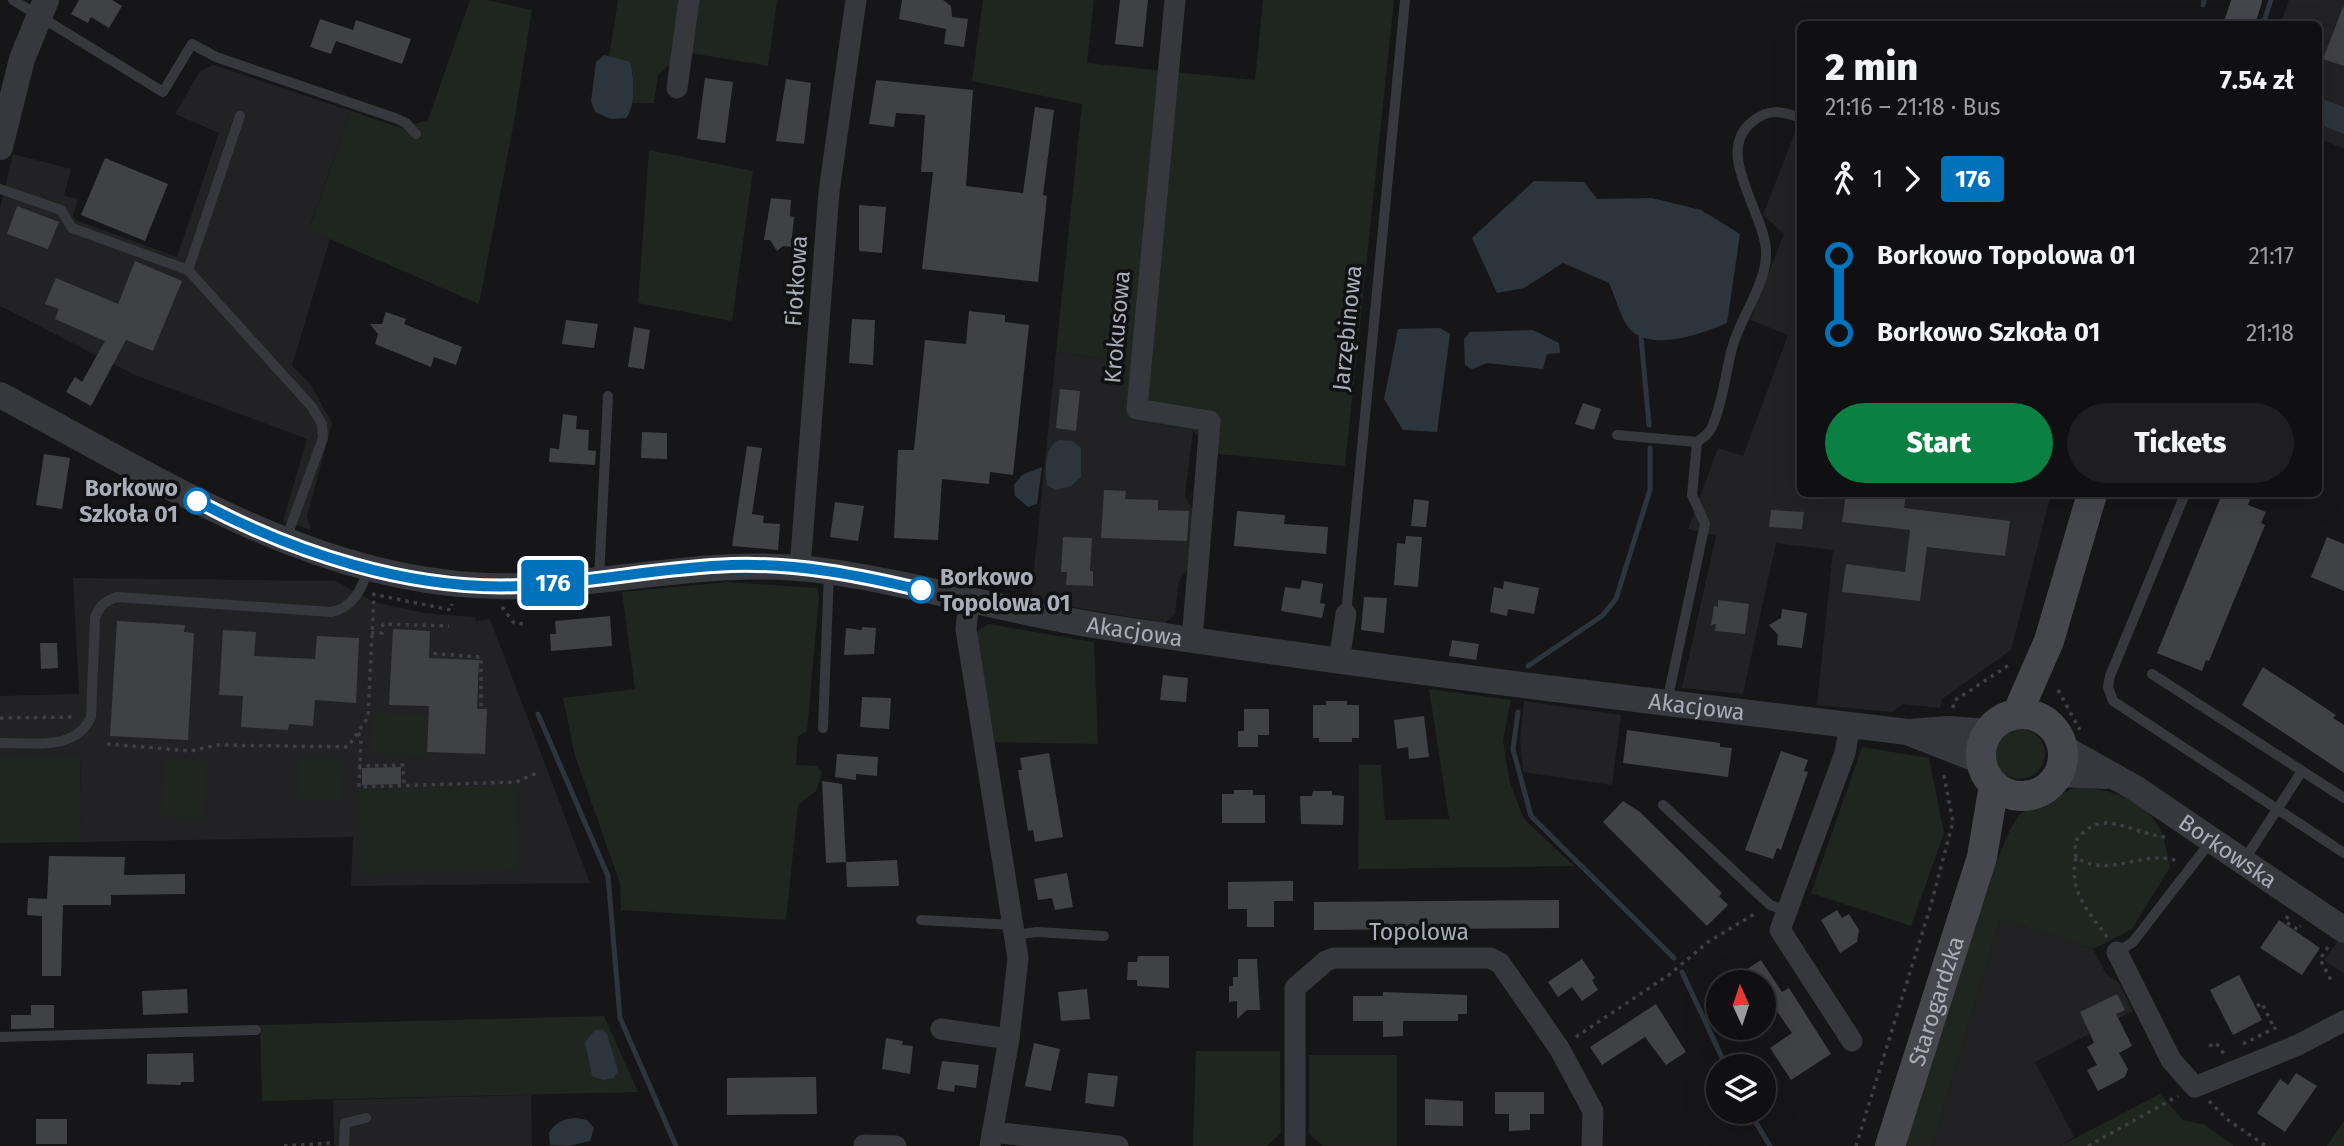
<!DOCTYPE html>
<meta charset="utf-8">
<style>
body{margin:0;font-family:"Fira Sans",sans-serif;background:#1e1e20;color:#f1f3f6;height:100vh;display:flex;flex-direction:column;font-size:26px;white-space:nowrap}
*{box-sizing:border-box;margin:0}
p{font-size:23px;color:#9c9d9f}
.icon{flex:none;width:38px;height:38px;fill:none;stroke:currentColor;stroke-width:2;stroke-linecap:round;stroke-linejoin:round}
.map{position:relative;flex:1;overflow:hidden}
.side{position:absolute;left:1797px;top:21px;width:525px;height:476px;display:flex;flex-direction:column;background:#101012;border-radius:10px;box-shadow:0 7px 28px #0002,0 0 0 2px #303032}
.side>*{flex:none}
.badge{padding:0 14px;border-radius:5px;font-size:24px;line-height:46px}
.needle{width:46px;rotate:357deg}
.buttons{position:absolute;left:1706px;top:970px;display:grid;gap:14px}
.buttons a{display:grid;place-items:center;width:70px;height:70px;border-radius:50%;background:#101012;box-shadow:0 7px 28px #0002,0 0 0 2px #303032;font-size:35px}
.map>.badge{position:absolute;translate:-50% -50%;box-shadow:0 0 0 4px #fff}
.legs{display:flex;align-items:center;gap:10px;height:77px;padding:0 28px;font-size:23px}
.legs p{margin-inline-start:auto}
.overview{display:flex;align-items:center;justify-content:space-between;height:119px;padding:0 28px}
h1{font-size:38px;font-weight:800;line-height:52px}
.cta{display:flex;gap:14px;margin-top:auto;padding:14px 28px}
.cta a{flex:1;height:80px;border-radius:42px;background:#0b8043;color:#fff;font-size:28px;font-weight:800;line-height:80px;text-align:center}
.cta a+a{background:#1e1e20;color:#f1f3f6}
ul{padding:0 28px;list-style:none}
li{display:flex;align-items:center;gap:24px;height:77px;font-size:26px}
li i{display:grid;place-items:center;width:10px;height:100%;margin:0 9px;background:currentColor}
li i::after{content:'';width:18px;height:18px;margin:-9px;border:5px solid;border-radius:50%;background:#101012}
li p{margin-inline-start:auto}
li:first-child i{background:linear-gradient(#0000 50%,currentColor 0)}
li:last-child i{background:linear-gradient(currentColor 50%,#0000 0)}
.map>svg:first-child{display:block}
</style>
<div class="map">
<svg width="2344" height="1146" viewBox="0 0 2344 1146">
<rect width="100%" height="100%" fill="#161618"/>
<!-- built -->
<g fill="#222225">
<polygon points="2289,0 2344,0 2344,149 2319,138 2319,24 2280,24"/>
<polygon points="213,65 351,111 309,229 330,239 292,366 311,385 332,423 307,517 311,530 283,521 307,439 135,375 0,306 0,208 13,154 71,169 64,196 78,199 73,215 75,220 177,257 219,133 175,114 200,71"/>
<polygon points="1798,124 1801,127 1801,494 2051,494 2011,650 1942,699 1940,708 1903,704 1892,712 1817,705 1833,550 1776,543 1743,694 1682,688 1716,536 1688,529 1718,448 1743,456 1788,335 1750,320 1784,234 1763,215"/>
<polygon points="1056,352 1128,362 1122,418 1193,430 1185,495 1194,513 1188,568 1179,581 1175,613 1165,623 1031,600"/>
<polygon points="73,578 336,581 373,602 424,613 475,617 476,621 490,619 590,883 351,886 353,837 82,842 80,756 0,756 0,696 79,694"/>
<polygon points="1524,701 1621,715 1612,785 1523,772 1520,740"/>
<polygon points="2000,919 2093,949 2106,974 2119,983 2133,1011 2035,1062 2074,1137 2060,1146 1932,1146"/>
<polygon points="2339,939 2344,943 2344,974 2324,960"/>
<polygon points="531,1095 532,1146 334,1146 333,1100"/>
</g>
<!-- green -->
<g fill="#1e261f">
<polygon points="470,0 486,0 532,10 514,122 479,304 309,230 351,111 401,128 428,120"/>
<polygon points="618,0 683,0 674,61 658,75 654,103 631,103 633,72 609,56"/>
<polygon points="697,0 777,0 768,66 690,53"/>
<polygon points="983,0 1094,0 1087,63 1255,80 1263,0 1394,0 1345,466 1219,454 1192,430 1122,418 1127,362 1056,352 1082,104 972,81"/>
<polygon points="649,150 753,171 732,321 638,303"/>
<polygon points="728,582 817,588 819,598 807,731 798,736 796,765 817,766 822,773 816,791 798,805 786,920 621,910 620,883 575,756 563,698 635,689 622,592"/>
<polygon points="989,624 1094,642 1098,744 994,742 976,632"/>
<polygon points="1429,689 1511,700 1503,741 1510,783 1524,819 1574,866 1358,869 1359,765 1381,765 1385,820 1449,819"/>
<polygon points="372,713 426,715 425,756 370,753"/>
<circle cx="2020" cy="754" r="25"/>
<polygon points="1862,747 1929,758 1944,833 1911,926 1811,893"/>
<polygon points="0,756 80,756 82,842 0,843"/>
<polygon points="299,757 343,759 341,801 298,799"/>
<polygon points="165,758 207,760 204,819 161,817"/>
<polygon points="516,785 518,870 360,874 358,789"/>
<path d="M2074,788c32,-1 70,10 86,41 5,11 7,26 10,38l-38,62 -39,20 -93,-30 -68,227h-30l76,-241 32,-75 9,-15 9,-6z"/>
<polygon points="604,1016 638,1092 262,1101 260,1025"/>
<polygon points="1196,1051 1280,1051 1281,1133 1267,1146 1193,1146"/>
<polygon points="1309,1055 1397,1055 1397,1146 1323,1146 1309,1134"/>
<polygon points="2160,1094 2183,1120 2205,1125 2234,1146 2060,1146"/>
<polygon points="2344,1121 2344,1146 2327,1146"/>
</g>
<!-- water -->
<g fill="#2c353c">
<path d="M604,55l26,7c4,14 6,44 -4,56l-15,1 -16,-7 -4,-11 5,-39z"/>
<polygon points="2319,98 2344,107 2344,134 2319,124"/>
<path d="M1534,181l50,1 13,17 55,-1 49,12 39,24 -13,89c-26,11 -82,32 -101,1 -7,-12 -11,-28 -17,-41l-46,-20 -39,25 -27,5 -25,-55z"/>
<polygon points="1440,328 1450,334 1437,432 1403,430 1384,399 1398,329"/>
<polygon points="1533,330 1559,343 1560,353 1547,354 1543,369 1487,363 1472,369 1465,365 1464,339 1470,332"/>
<path d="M1059,440l14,1 8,7v29l-10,9 -16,4 -8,-5c-2,-15 -3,-38 12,-45z"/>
<polygon points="1042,467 1037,504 1028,507 1015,496 1014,485 1022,475"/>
<polygon points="602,1029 607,1034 618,1071 614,1078 603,1080 592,1076 585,1042 595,1030"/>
<path d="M576,1118l11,2 7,8 -4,13 -21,5 -19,-1 -1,-12c7,-11 14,-14 27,-15z"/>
</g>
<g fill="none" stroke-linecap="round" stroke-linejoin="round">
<!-- stream -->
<g stroke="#2c353c" stroke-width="5">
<polyline points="2203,5 2204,0"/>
<polyline points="2263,24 2271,0"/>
<polyline points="1641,337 1649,425"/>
<polyline points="1528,666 1602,616 1616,599 1650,490 1650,448"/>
<polyline points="1518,712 1513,749 1531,816 1674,958"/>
<polyline points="538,714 608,876 620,1018 676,1146"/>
<polyline points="1682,972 1726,1066"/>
<polyline points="1749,1111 1770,1146"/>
</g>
</g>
<!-- building -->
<g fill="#404145">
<polygon points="79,0 112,0 122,6 109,28 91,17 88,23 71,14"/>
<polygon points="902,0 943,0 951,6 952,17 968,19 964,47 944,44 946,29 899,19"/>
<polygon points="1120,0 1148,0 1143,47 1115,44"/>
<polygon points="2343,7 2344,8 2344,66 2323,59"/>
<polygon points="320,19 353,30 356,20 411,39 402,64 336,41 331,54 310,47"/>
<polygon points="705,78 733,82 725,143 697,139"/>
<polygon points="786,79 811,83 804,144 776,141"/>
<polygon points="876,80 973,90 966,186 1023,193 1035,107 1054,110 1043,195 1047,196 1038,282 922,269 933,172 921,172 925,115 896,113 894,127 869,124"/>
<polygon points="105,158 168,184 145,241 81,215"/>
<polygon points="771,198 791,200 790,216 794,217 791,247 783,246 777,251 770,240 764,240"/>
<polygon points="859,205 886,207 882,253 859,251"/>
<polygon points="17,206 59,222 48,249 7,234"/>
<polygon points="135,261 182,281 153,351 126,340 91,406 66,392 75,377 82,382 105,341 55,319 59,309 45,304 56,278 118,304"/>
<polygon points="969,311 1005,315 1005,322 1029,325 1013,475 990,472 989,484 942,479 938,540 894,538 898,450 914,450 925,340 966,344"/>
<polygon points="386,312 406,319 404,324 462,347 456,365 434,357 431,367 375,344 378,334 370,324 382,324"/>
<polygon points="852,319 875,320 873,365 849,363"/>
<polygon points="566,320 598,324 594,348 562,344"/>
<polygon points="634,327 650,330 644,369 628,367"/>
<polygon points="1060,389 1080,391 1076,431 1056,428"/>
<polygon points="1583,403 1601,409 1594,430 1575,424"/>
<polygon points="563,414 577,416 576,429 589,430 588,450 596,451 595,465 549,462 550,448 559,449"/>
<polygon points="642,432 667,433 667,459 641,458"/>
<polygon points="747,446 762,448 752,514 764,516 763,523 780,524 778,550 732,546"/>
<polygon points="44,454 70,458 62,509 36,505"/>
<polygon points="1104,490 1126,491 1125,499 1158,500 1158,510 1189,511 1187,541 1101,538"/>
<polygon points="1846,494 1906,494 1904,508 2010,521 2005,556 1927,547 1920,601 1842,592 1846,564 1905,572 1910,530 1842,522"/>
<polygon points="2222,494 2251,497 2248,505 2266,512 2261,523 2265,525 2209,661 2206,660 2202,671 2157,653"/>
<polygon points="1414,499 1429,501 1426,527 1411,526"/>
<polygon points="835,502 864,506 858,541 830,537"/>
<polygon points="1771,510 1804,512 1802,529 1769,527"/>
<polygon points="1237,511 1285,515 1284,524 1328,527 1326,554 1234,546"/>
<polygon points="1406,536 1422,537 1418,587 1394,585 1397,543 1405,544"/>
<polygon points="1063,537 1092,538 1090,571 1093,571 1093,586 1066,585 1067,572 1061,572"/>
<polygon points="2327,537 2344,544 2344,591 2311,577"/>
<polygon points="1302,580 1323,584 1320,603 1325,604 1322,618 1281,611 1285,587 1300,589"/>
<polygon points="1504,581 1539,588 1534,614 1508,609 1507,616 1490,612 1494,587 1503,589"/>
<polygon points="1364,597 1387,598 1384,633 1361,630"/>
<polygon points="1718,600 1749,604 1745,634 1715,631 1716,624 1711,625 1714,606 1718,607"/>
<polygon points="1782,609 1807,613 1802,648 1777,645 1778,635 1769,625 1781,618"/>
<polygon points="610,616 612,646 551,651 550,634 556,634 555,621"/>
<polygon points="117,621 185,625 184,632 194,633 188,740 110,736"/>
<polygon points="862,627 876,628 874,654 844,655 846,628 862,630"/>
<polygon points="393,629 430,631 429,658 479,660 477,709 487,709 485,754 427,752 429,706 389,705"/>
<polygon points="223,630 256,632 254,656 315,659 317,636 359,638 356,703 315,700 313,726 289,724 288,730 241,727 243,696 219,695"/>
<polygon points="1452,640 1479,644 1476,660 1449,656"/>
<polygon points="40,643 57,643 58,668 41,669"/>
<polygon points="2263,667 2336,715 2333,718 2344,725 2344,773 2242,705"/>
<polygon points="1163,675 1188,678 1186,702 1160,700"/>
<polygon points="862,697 891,698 889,729 860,727"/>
<polygon points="1326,701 1347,701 1347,705 1359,705 1359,738 1352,738 1352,742 1319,742 1319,738 1313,738 1313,705 1326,705"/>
<polygon points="1244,709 1269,709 1269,735 1258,735 1258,747 1238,747 1238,731 1244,731"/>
<polygon points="1424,716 1429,757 1409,759 1408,747 1397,749 1394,720"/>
<polygon points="1627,730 1720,743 1720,747 1732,748 1728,777 1623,763"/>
<polygon points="1781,751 1808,760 1804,771 1808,772 1781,850 1777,848 1773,859 1745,850"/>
<polygon points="1049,753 1063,837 1035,842 1033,830 1028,831 1018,770 1022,770 1020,758"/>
<polygon points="837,754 878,757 877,776 856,774 856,780 835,777"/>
<polygon points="401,767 401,784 362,785 362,768"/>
<polygon points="822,781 842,784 846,862 826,863"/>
<polygon points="1234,790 1253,790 1253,795 1265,795 1265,823 1222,823 1222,794 1234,794"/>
<polygon points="1313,791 1332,791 1332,795 1344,796 1343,825 1301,824 1300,796 1312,796"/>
<polygon points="1623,801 1640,812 1722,893 1719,896 1728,905 1707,926 1603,822"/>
<polygon points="49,856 125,857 124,875 185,874 185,894 111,895 111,905 63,905 61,976 42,976 42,916 27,915 28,898 47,899"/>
<polygon points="897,860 899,886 847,887 846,862"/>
<polygon points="1067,873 1073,907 1055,910 1052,898 1038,900 1034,879"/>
<polygon points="1293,881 1293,901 1274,901 1274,927 1247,927 1247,909 1228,909 1228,882"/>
<polygon points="1559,900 1559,928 1314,930 1314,902"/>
<polygon points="1837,910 1842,918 1849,914 1859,930 1857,942 1840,953 1821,920"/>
<polygon points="2279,920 2320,948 2302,975 2260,948"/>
<polygon points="1138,956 1169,956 1169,988 1137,986 1137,980 1127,980 1128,962 1137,962"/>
<polygon points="1238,959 1257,959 1260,1010 1247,1010 1237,1019 1237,1001 1229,1002 1229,986 1233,986 1233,977 1238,977"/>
<polygon points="1582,959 1595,978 1592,980 1598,990 1582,1001 1572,987 1558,997 1548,982"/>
<polygon points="1761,960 1782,992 1789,988 1831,1054 1791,1080 1770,1048 1792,1033 1771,1003 1764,1007 1764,982 1727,982"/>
<polygon points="2239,975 2262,1020 2233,1035 2210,990"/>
<polygon points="187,989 188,1013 143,1015 142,991"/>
<polygon points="1087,989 1090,1019 1061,1021 1058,992"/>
<polygon points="1383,992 1467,995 1467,1014 1458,1014 1458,1021 1403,1021 1403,1036 1383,1037 1383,1021 1353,1021 1353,996 1383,996"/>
<polygon points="2117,994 2125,1010 2116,1014 2132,1046 2119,1053 2128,1069 2125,1077 2098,1091 2087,1070 2097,1065 2087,1047 2094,1043 2080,1012"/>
<polygon points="1656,1004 1686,1052 1666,1065 1645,1037 1602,1065 1590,1047"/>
<polygon points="31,1005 54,1005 54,1028 11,1029 11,1015 31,1015"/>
<polygon points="886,1038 903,1041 902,1045 913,1046 910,1074 882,1069"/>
<polygon points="1034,1043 1060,1049 1051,1091 1025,1086"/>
<polygon points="193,1053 194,1082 181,1082 181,1085 147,1084 147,1054"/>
<polygon points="942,1061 979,1065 976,1088 955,1085 954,1092 937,1089"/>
<polygon points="1088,1073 1118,1076 1114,1107 1085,1103"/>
<polygon points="2296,1073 2317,1086 2285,1132 2257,1113 2280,1079 2288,1085"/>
<polygon points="816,1077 817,1114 727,1115 727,1078"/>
<polygon points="1495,1092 1544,1092 1544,1114 1530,1114 1530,1130 1509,1131 1509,1114 1495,1114"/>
<polygon points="1425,1099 1463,1101 1463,1126 1425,1125"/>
<rect x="36" y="1119" width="31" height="25"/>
</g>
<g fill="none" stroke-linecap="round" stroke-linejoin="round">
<!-- path -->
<g stroke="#3d3f44" stroke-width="3.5" stroke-dasharray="3.5 5" stroke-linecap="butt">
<polyline points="372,594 451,610 452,604"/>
<polyline points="502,607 514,623 524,624"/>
<polyline points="371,633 382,633 383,624 449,626"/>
<polyline points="425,653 481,657 481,709"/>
<polyline points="2058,690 2080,730"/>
<polyline points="1953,708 1954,701 2012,663"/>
<polyline points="0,718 73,717"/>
<polyline points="358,733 361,738 359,787 516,782 539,772"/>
<polyline points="107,744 191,751 217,745 348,747 368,717 374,595"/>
<polyline points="358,766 403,765 404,784"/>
<path d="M2165,837c-37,-4 -63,-32 -90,5l1,16c7,3 14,7 21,7 27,4 55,-15 83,-3"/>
<path d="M2076,858c-8,33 13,54 31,79"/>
<polyline points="2288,916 2285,921 2298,930 2301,926"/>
<polyline points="2328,947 2320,959 2331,980"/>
<polyline points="2257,1006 2262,1003 2274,1028"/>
<polyline points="1576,1037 1670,974 1708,942 1756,913"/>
<polyline points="2243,1044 2275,1028 2277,1034"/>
<polyline points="2209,1046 2216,1043 2224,1054"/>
<polyline points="2209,1101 2228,1120 2266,1146"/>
<polyline points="284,1146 331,1143"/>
<polyline points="1856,1146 1930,908 1953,822 1943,771"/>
<polyline points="2088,1146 2178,1096"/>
</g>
<!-- service -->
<g stroke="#37383d" stroke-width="10">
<polyline points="13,0 163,92 192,44 216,57 395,118 406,123 416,134"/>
<polyline points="0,189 61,210 72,228 188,270 312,407 322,424 323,438 286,539"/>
<polyline points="188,270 240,116"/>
<polyline points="1617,435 1697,442"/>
<polyline points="2185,494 2110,676 2108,687 2113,701 2344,853"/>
<polyline points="599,579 608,396"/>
<polyline points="1346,614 1405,0"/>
<polyline points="2152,674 2344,798"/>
<path d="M1667,702l38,-178 -13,-29 5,-53c6,-4 12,-8 15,-15 12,-27 13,-55 21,-82 9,-31 35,-63 33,-95 -3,-40 -52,-98 -14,-128 16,-14 30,-11 49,-4"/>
<polyline points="823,728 829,571"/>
<path d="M0,743c32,-1 75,9 91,-26l4,-99c4,-12 10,-17 22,-21l214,15c21,-3 32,-24 37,-44"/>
<polyline points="1663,805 1770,905 1787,911"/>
<polyline points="2243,862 2302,771"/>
<polyline points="921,920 1013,925"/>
<polyline points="1014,935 1037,932 1104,936"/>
<polyline points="2117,952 2133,942 2211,841"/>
<polyline points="0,1037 256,1030"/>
<polyline points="344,1146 345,1123 366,1118"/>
</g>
<!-- minor -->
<g stroke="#37383d" stroke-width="21">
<polyline points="1175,0 1137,409 1210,421 1192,640"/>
<polyline points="677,88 689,0"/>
<polyline points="800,568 829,192 856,0"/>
<polyline points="969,601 966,629 1018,958 1009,1039 990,1146"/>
<polyline points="1339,661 1346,614"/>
<polyline points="1850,725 1845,753 1780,930 1852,1041"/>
<polyline points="2117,952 2171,1060 2195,1087 2298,1045 2344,1021"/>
<polyline points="941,1029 1009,1039"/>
<polyline points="992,1132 1118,1146"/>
<polyline points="864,1145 896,1146"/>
<polyline points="1295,1146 1295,988 1326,961 1334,958 1490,958 1500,963 1559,1048 1593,1111 1592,1146"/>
</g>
<!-- tertiary -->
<g stroke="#37383d" stroke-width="26">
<polyline points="0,147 22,59 46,0"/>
<path id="s1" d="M0,395c164,86 328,198 521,191 105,-3 197,-30 304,-15 95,13 186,42 281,56 266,41 534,73 802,105l41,-3 39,3"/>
<polyline points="1912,734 1981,761"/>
<path id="s2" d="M2062,747l73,41 209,142"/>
<polyline points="2058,774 2106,776"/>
</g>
<!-- secondary -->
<g stroke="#45474d" stroke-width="30">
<polyline points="2239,24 2247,0"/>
<polyline points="2017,714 2049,641 2092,494"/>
<circle cx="2022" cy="755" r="41"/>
<path id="s3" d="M1890,1146l92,-289 12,-72"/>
</g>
</g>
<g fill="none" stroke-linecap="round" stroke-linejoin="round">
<!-- line-1 casing -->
<g stroke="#fff" stroke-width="16">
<path id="line-1" d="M197,501c97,52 213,90 324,85 71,-3 141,-19 211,-21 64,-2 127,10 189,25"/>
</g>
<!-- line-1 -->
<use href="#line-1" stroke="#0072bc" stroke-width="10"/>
</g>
<!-- markers -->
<g fill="#fff" stroke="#0072bc" stroke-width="3.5">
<circle cx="197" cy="501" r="12"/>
<circle cx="921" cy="590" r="12"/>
</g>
<g text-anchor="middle" stroke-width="7" stroke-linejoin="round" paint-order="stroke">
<!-- street labels -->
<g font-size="23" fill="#a8adb8" stroke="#111113">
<text transform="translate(796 281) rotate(-86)" y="8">Fiołkowa</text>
<text transform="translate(1117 327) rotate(-85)" y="8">Krokusowa</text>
<text transform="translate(1347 328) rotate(-84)" y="8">Jarzębinowa</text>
<text dy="8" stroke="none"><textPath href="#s1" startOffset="1183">Akacjowa</textPath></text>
<text dy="8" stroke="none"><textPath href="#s1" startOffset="1750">Akacjowa</textPath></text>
<text dy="8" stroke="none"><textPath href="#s2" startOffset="196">Borkowska</textPath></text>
<text x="1419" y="940">Topolowa</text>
<text dy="8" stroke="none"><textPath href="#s3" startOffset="152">Starogardzka</textPath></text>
</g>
<!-- stop labels -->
<g font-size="23" font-weight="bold" fill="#a8adb8" stroke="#111113" text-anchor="end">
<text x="178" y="496">Borkowo<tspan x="178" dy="26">Szkoła 01</tspan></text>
<text x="940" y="585" text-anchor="start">Borkowo<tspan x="940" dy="26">Topolowa 01</tspan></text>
</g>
</g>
</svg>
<div class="buttons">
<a><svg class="needle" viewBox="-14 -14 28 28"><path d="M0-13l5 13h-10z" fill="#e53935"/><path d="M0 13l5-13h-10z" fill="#9c9d9f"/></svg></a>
<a><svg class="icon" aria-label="layers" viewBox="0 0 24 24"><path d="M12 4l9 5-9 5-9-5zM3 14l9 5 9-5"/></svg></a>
</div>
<b class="badge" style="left:553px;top:583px;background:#0072bc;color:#fff">176</b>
<section class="side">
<div class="overview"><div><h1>2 min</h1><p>21:16 – 21:18 · Bus</p></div><b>7.54 zł</b></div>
<div class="legs"><svg class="icon" aria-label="walk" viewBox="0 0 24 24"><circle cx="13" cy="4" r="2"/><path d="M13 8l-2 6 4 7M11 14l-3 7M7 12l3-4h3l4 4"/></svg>1<svg class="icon" aria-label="forward" viewBox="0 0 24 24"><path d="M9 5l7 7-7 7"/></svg><b class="badge" style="background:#0072bc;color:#fff">176</b></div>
<ul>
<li><i style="color:#0072bc"></i><b>Borkowo Topolowa 01</b><p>21:17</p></li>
<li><i style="color:#0072bc"></i><b>Borkowo Szkoła 01</b><p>21:18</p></li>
</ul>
<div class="cta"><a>Start</a><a>Tickets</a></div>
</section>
</div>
